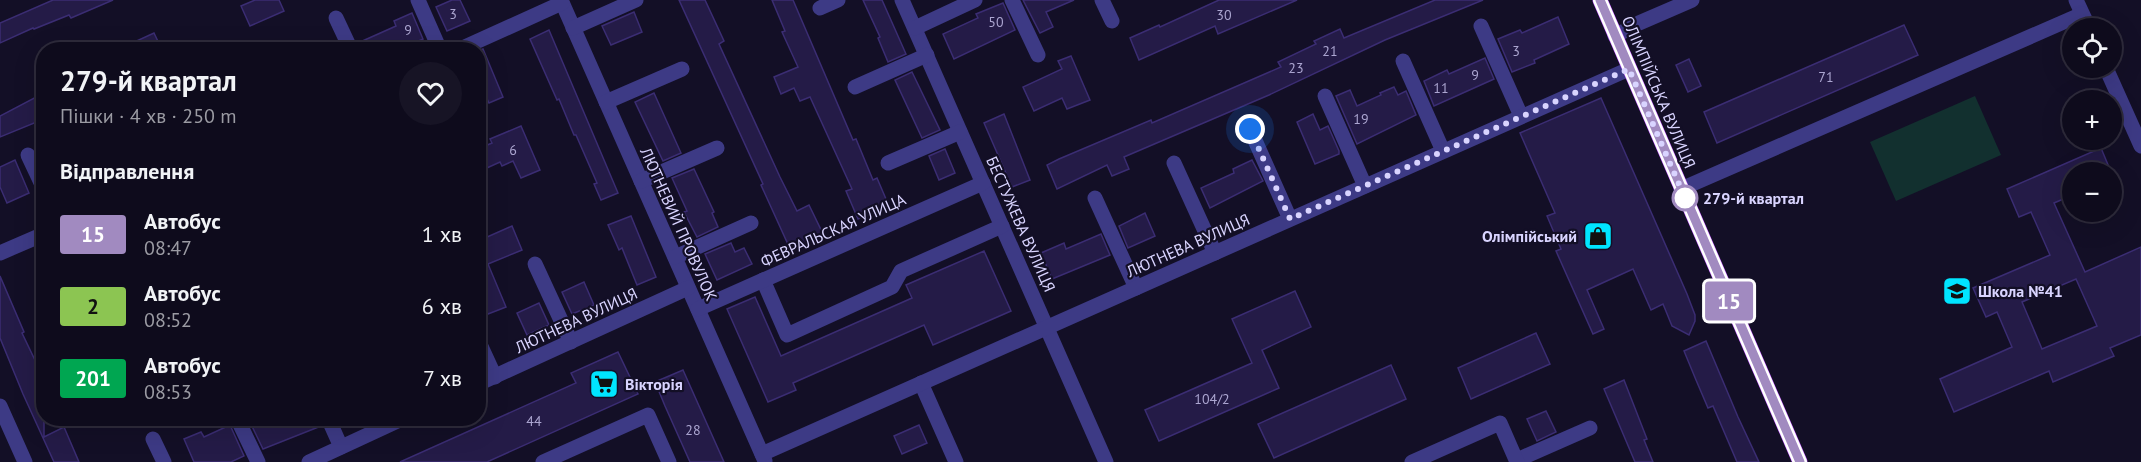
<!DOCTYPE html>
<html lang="uk">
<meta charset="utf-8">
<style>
body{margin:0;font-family:"PT Sans",sans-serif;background:#171425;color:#f1f3f6;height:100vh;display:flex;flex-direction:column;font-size:22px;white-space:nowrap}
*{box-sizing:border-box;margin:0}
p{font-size:20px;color:#9b9ba3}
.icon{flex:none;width:33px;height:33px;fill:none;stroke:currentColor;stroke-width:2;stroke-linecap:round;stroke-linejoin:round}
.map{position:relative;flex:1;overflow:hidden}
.details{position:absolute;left:36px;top:42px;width:450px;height:384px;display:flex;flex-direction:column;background:#0e0b1c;border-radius:24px;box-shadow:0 6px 24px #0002,0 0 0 2px #2e2b3b}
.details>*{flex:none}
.badge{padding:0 12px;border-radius:4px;font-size:21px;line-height:39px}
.buttons{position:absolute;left:2062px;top:18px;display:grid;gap:12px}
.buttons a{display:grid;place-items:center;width:60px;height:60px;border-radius:50%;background:#0e0b1c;box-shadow:0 6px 24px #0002,0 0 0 2px #2e2b3b;font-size:30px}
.you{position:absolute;width:30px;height:30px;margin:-15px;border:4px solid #fff;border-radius:50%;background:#1a73e8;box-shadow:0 0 0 9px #1a73e833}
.map>.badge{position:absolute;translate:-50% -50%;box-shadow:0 0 0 3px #fff}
h2{padding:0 24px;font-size:22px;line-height:54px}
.round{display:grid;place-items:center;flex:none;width:63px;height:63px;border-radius:32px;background:#171425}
.headline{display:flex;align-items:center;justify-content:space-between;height:102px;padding:0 24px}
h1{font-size:28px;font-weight:800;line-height:45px}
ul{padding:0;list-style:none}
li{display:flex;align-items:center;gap:18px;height:72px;padding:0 24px}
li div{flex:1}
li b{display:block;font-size:22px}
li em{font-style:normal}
li .badge{min-width:66px;font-weight:700;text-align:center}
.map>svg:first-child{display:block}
</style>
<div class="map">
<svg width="2141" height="462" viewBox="0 0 2141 462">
<rect width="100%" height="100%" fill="#130f26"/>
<!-- green -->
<polygon fill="#12302f" points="1975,96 2001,155 1896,201 1870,142"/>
<!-- building -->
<g fill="#241b47" stroke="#3b2d73" stroke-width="1.5" fill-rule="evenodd">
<polygon points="53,0 113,0 71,18 69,15 34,29 33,28 0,43 0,23"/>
<polygon points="255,0 279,0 284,11 250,26 241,6"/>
<polygon points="452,0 460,0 470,21 447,31 436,7"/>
<polygon points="679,0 705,0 724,41 719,44 780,177 797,211 809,205 824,236 791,251 761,185 763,184"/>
<polygon points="772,0 793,0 853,140 856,139 873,180 877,178 889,206 858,219 846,191 852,189 810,97 800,101 794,88 781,94 774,77 798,67 782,32 785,31"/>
<polygon points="863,0 882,0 906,54 888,62 878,38 880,37"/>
<polygon points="1023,0 1074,0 1046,12 1053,27 1040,33"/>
<polygon points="1219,0 1297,0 1218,34 1215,26 1139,60 1130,38 1159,25 1160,27"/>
<polygon points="1435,0 1483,0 1385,40 1269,95 1124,157 1129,169 1112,176 1107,165 1057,189 1047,165 1059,159 1151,120 1152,123 1281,67 1278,62 1316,44 1314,41 1340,29 1344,38"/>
<polygon points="1003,3 1015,30 954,59 943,34 978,18 976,14"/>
<polygon points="634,12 642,32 611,45 602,26"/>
<polygon points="412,13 423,39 399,50 361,50 358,43 396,26 394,21"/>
<polygon points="1558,17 1569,44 1534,60 1535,63 1512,72 1498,39 1520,30 1522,33"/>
<polygon points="1904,25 1918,55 1717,143 1704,112"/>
<polygon points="549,30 618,193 601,200 594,184 597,183 576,135 574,135 559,99 557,100 530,39"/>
<polygon points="154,33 162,50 117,50"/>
<polygon points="483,49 503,97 489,103 483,90 478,92 478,51"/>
<polygon points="1071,56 1090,100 1067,109 1062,98 1034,111 1023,87 1062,69 1058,61"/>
<polygon points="1485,58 1494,79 1434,106 1424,81 1447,70 1449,74"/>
<polygon points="1689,59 1701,86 1688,92 1676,65"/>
<polygon points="912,72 940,130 922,138 895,80"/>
<polygon points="1394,87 1398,95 1406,91 1416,115 1357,144 1336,96 1350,90 1357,106 1381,95 1380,93"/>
<polygon points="654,93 681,153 663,161 635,102"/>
<polygon points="40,95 44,103 44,119 0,137 0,116"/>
<polygon points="1601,98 1687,294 1695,315 1695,321 1689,335 1672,326 1663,304 1651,310 1633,269 1587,290 1604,329 1593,334 1556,251 1561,249 1547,216 1555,213 1520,133"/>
<polygon points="1004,114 1030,180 1012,187 984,123"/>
<polygon points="1313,114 1320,130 1328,126 1339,151 1339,154 1315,164 1297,122"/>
<polygon points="521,126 540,170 521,178 513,161 502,166 500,162 478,172 478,149 492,143 490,139"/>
<path d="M2101,148l10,24h-38v23l-19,8 31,69 56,-25v88l-31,13 4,8 -61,26 -4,-11 -95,41 -14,-33 72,-32 -15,-35 -11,5 -13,-29 77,-33 -19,-43 -12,5 -12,-28zM2076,279l21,47 -55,23 -20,-47z"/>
<polygon points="945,149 955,173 939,180 929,156"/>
<polygon points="15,160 29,193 7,203 0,187 0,167"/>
<polygon points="1252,160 1263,181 1210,208 1201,188 1234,173 1233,169"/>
<polygon points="694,169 714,212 712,213 718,227 697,237 684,212 687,211 672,178"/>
<polygon points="1145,213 1155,236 1128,248 1119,226"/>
<polygon points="631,216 656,277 637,285 622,248 619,250 608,225"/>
<polygon points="512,226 522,250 488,264 506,307 488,314 478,293 478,241"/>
<polygon points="1101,234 1110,255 1052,279 1041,253 1064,243 1066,249"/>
<polygon points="731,243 735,252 744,248 752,264 717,280 705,254"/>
<polygon points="984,251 1011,311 933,345 924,325 793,383 796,390 768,402 727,309 755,297 781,356 912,298 906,285"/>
<polygon points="0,276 24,332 22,333 44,379 44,437 64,427 79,462 54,462 23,394 0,338"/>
<polygon points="584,282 594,305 572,314 562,292"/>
<polygon points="1295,291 1311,327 1262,350 1279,388 1159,441 1145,410 1252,363 1232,319"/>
<polygon points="539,303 549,325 527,335 517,313"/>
<polygon points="1536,333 1550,364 1471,399 1458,368"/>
<polygon points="1706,341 1738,417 1759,462 1737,462 1713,406 1708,408 1696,380 1684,351"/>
<polygon points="618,352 638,394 487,462 400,462 576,383 571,373"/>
<polygon points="1391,365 1406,399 1274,458 1258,424"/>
<polygon points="683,370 724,462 690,462 665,406 655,382"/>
<polygon points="1624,380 1647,439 1644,440 1653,462 1635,462 1604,389"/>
<polygon points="1546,411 1556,432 1537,441 1527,419"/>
<polygon points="248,418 318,418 321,426 263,449"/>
<polygon points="230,425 244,456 231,462 194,462 184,439 201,432 204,437"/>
<polygon points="919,425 927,443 902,454 894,436"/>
</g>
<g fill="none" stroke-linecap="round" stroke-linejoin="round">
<!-- minor -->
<g stroke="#3d3a85" stroke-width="15">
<polyline points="418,0 440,50"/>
<polyline points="561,0 765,461"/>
<polyline points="902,0 1106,462"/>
<polyline points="1012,0 1038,55"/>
<polyline points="1102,0 1112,21"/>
<polyline points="2076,0 2089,28"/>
<polyline points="820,8 838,0"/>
<polyline points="336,18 351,50"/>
<polyline points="1481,26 1521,116"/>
<polyline points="573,28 636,0"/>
<polyline points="915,28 975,0"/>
<polyline points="1615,36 1639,23 1692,0"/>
<polyline points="458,50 562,3"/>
<polyline points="1403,61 1443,151"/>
<polyline points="2106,68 2141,146"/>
<polyline points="855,87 927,55"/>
<polyline points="1325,96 1365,186"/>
<polyline points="606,102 682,69"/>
<polyline points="1250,129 1290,219"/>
<polyline points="28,155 44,189"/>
<polyline points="888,163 960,132"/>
<polyline points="1174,163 1215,253"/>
<polyline points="641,181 717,148"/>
<polyline points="1681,189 2082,14"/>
<polyline points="1095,198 1136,288"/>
<polyline points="0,253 44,234"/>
<polyline points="675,257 751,223"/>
<polyline points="535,264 571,342"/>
<polyline points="763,280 787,335 892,287 901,271 1002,226"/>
<polyline points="698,309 983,183"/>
<polyline points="478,340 495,377"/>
<polyline points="921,383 956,462"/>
<polyline points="478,384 688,288"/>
<polyline points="0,406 25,462"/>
<polyline points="237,418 258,462"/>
<polyline points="328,418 341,447"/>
<polyline points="153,439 164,462"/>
<polyline points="762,454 1629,69"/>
<polyline points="1517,460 1590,428"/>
<polyline points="309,462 404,418"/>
<polyline points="543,462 648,415 669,462"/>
<polyline points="1412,462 1500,423 1517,462"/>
</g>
<!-- major -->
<polyline stroke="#c25bff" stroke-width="15" points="1600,0 1800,462"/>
</g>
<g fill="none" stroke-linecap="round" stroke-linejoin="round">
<!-- line casing -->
<g stroke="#fff" stroke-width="14">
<polyline id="line" points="1600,0 1800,462"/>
</g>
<!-- line -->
<use href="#line" stroke="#a18ac0" stroke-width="9"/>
<!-- walk -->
<polyline stroke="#d9d4ff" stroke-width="6" stroke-dasharray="0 10.8" points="1250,129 1290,219 1629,69 1685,198"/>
</g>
<!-- icons -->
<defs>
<g id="shop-square" transform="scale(1.5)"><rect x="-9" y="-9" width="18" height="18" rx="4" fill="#00e5ff" stroke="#130f26"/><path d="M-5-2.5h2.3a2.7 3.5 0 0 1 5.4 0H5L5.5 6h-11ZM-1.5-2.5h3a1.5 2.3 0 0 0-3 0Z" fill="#111"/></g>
<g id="school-square" transform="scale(1.5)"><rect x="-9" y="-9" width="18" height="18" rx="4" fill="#00e5ff" stroke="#130f26"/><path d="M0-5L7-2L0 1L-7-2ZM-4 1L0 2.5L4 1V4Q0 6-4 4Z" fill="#111"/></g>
<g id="supermarket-square" transform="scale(1.5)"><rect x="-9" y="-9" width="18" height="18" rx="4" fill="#00e5ff" stroke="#130f26"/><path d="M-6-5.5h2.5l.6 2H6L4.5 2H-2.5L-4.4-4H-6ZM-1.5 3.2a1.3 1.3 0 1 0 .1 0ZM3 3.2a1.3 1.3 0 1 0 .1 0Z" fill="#111"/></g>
</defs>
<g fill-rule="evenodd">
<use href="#shop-square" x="1598" y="236"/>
<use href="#school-square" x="1957" y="291"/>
<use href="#supermarket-square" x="604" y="384"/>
</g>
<!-- markers -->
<circle fill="#fff" stroke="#a18ac0" stroke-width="3" cx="1685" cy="198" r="12"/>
<g text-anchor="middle" stroke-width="4.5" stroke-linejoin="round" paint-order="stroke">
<!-- number labels -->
<g font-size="14" fill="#aca6d1">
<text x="453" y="19">3</text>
<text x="1224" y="20">30</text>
<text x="996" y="27">50</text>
<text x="408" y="35">9</text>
<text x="1330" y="56">21</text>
<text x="1516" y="56">3</text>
<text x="1296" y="73">23</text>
<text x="1475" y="80">9</text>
<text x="1826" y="82">71</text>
<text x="1441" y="93">11</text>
<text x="1361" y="124">19</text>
<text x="513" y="155">6</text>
<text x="1212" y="404">104/2</text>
<text x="534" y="426">44</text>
<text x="693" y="435">28</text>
</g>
<!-- street labels -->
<g font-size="16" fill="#d9d4ff" stroke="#130f26">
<text transform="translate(1659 92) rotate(67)" y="6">ОЛІМПІЙСЬКА ВУЛИЦЯ</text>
<text transform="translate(679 224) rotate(66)" y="6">ЛЮТНЕВИЙ ПРОВУЛОК</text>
<text transform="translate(1021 224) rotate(66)" y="6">БЕСТУЖЕВА ВУЛИЦЯ</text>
<text transform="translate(833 230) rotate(-24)" y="6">ФЕВРАЛЬСКАЯ УЛИЦА</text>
<text transform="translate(1188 245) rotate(-24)" y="6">ЛЮТНЕВА ВУЛИЦЯ</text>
<text transform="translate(576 320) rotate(-25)" y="6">ЛЮТНЕВА ВУЛИЦЯ</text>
</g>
<!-- stop labels -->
<g font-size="16" font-weight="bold" fill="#d9d4ff" stroke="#130f26" text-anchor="start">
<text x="1703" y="204">279-й квартал</text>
</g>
<!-- poi labels -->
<g font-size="16" font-weight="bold" fill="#d9d4ff" stroke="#130f26" text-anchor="start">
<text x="1577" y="242" text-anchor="end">Олімпійський</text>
<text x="1978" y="297">Школа №41</text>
<text x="625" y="390">Вікторія</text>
</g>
</g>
</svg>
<div class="buttons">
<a><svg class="icon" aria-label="locate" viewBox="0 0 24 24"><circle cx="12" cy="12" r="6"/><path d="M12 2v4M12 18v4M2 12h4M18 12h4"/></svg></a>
<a>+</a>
<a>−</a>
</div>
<div class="you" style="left:1250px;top:129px"></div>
<b class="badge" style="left:1729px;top:301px;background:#a18ac0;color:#fff">15</b>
<section class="details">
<div class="headline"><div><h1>279-й квартал</h1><p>Пішки · 4 хв · 250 m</p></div><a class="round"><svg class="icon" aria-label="heart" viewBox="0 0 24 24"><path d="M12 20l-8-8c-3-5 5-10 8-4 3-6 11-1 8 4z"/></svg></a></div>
<h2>Відправлення</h2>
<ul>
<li><span class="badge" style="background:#a18ac0;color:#fff">15</span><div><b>Автобус</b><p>08:47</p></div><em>1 хв</em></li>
<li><span class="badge" style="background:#8cc552;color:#111">2</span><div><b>Автобус</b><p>08:52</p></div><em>6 хв</em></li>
<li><span class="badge" style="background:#00a651;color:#fff">201</span><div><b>Автобус</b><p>08:53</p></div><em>7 хв</em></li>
</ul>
</section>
</div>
